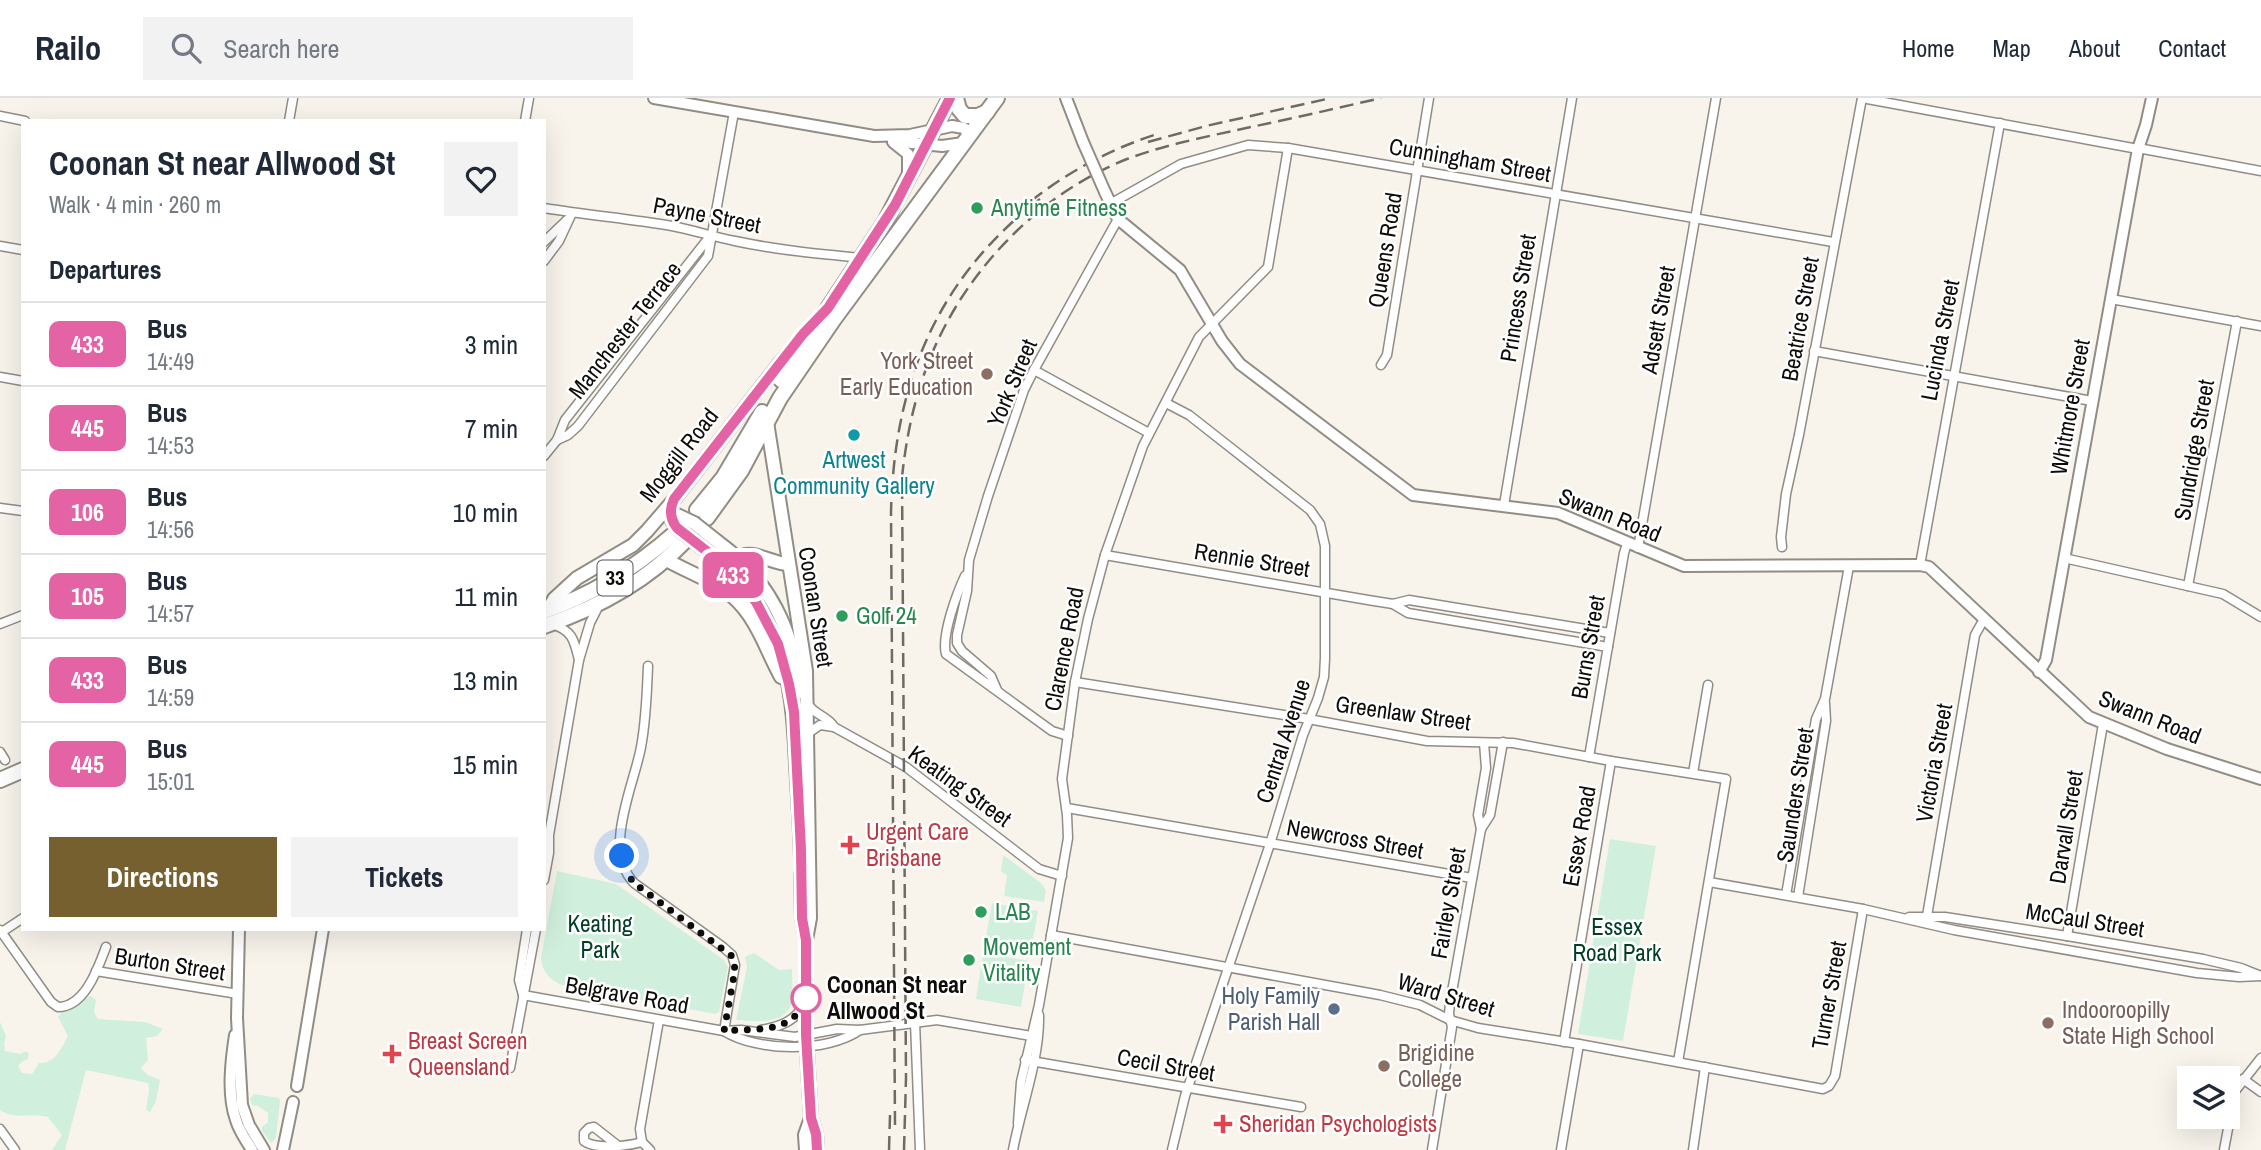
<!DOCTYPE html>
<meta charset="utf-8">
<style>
body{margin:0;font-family:"Archivo Narrow",sans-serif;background:#f2f2f3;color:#1f2937;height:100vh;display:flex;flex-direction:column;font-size:26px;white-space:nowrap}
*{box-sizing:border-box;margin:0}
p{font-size:23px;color:#747a83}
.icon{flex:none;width:38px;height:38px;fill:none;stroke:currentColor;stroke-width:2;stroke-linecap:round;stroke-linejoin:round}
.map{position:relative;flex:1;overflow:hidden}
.sheet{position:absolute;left:21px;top:21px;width:525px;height:812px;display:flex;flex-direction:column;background:#fff;border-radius:0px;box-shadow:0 7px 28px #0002}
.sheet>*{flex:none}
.badge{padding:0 14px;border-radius:10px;font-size:24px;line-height:46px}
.tools{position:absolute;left:2177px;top:968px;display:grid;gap:14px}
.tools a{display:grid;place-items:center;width:63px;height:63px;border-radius:0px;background:#fff;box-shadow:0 7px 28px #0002;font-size:35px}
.you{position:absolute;width:35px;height:35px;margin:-18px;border:5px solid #fff;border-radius:50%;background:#1a73e8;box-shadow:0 0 0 10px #1a73e833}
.map>.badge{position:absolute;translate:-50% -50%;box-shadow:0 0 0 4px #fff}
h2{padding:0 28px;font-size:26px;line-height:63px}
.round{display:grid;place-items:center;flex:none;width:74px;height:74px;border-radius:0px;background:#f2f2f3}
.head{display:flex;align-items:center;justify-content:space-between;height:119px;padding:0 28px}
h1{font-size:33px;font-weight:700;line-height:52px}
.cta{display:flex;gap:14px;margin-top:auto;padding:14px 28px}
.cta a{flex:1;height:80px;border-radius:0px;background:#76602f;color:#fff;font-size:28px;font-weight:700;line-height:80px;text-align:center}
.cta a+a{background:#f2f2f3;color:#1f2937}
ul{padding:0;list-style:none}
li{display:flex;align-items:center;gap:21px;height:84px;padding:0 28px;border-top:2px solid #e0e1e3}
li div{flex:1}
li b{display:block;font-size:26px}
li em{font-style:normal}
li .badge{min-width:77px;font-weight:700;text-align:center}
header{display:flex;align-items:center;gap:42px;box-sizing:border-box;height:98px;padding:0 35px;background:#fff;border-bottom:2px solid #e0e1e3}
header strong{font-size:33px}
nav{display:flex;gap:38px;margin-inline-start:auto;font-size:24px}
.search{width:490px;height:63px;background:#f2f2f3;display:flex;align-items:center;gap:18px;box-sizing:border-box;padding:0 24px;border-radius:0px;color:#747a83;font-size:26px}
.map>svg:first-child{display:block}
</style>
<header>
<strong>Railo</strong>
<div class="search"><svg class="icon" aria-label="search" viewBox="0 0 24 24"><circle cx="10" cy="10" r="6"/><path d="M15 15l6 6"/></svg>Search here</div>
<nav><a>Home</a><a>Map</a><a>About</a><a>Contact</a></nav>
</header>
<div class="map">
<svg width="2261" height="1052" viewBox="0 0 2261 1052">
<rect width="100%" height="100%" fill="#f8f4ec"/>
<!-- green -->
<g fill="#d0f0dd">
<polygon points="1610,741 1656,748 1623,943 1578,936"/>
<polygon points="1003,757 1041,785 1046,792 1044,804 1004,798 1007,777 1001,774"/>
<path d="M557,773l59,13 108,76 4,7 -9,45 -4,2 -153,-29c-12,-5 -20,-13 -21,-27z"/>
<polygon points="992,805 1038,813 1030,858 984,850"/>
<path d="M754,855l25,17 13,-1c0,9 2,32 -2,39 -9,17 -39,13 -54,12l11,-53 -2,-10z"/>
<polygon points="983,855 1029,863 1021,909 976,901"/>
<path d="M91,898l5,4 -2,13 4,6 47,3 18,7 -6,7 -11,2 2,22 -7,8 7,7 12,5 -4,21 -6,11 -4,-2 3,-20 -1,-7 -62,-13 -21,80h-13l10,-15 -14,-18c-17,-4 -34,3 -48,-7v-88l6,14 -2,8 1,7 16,3 4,-3 4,2 -1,6 -5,2 -5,5 4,7 10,1 7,-11c17,0 21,-13 29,-27l-10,-19 4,-5c15,-2 17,-13 29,-16z"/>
<polygon points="254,996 279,1000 280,1003 276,1040 271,1045 262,1033 262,1029 268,1024 268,1015 258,1008 252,1007 250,1000"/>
</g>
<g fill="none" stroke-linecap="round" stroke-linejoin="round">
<!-- street casing -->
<g stroke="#918d85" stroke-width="11">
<g id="street">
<polyline points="1862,0 2138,51"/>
<polyline points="0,18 25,23"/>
<polyline points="289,23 293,0"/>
<polyline points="525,23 529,0"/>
<polyline points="2138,50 2261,73"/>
<polyline points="1110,106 1181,66 1248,47 1288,50 1833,144"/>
<path d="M544,110c43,7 86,11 128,18 21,4 42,11 63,15 42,9 85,13 128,17"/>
<polyline points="544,144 567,122"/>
<polyline points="0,148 23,152"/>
<polyline points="544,163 559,143 572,115"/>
<polyline points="2111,201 2261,228"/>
<polyline points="1814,253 2092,303"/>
<polyline points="1381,267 1387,257 1429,0"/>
<polyline points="1034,272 1149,335"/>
<polyline points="0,279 23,283"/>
<polyline points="1166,305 1189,317 1310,412 1320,426 1325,448 1325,560 1324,579 1318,600 1303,637 1270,746 1185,998 1172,1052"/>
<polyline points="557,342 568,337 578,328 708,158 734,14"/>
<polyline points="544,358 557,342 565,322 711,137"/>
<polyline points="1504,407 1572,0"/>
<polyline points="0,410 23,413"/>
<polyline points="1782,449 1781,439 1786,396 1799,337 1862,0"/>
<polyline points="1638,450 1716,0"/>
<polyline points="1105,457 1368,502 1393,506 1409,502 1610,535"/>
<polyline points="2064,460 2223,496 2261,519"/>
<polyline points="1920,467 2000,25"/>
<path d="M965,478c-8,17 -24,60 -19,78l106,77 16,5"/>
<polyline points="2188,488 2237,223"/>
<polyline points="1393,506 1408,515 1608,549"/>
<polyline points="0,526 23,517"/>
<path d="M552,526c21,7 22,16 27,36"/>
<path d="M648,568c-1,27 -2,55 -7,81 -7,39 -39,102 -7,136l89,64 9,8 3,10 -11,66"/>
<polyline points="1075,584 1303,620 1427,643 1513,645 1611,663 1726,681 1678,964"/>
<polyline points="997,592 991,578 962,553 957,545 957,537 967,493 969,462 988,398 1024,292 1034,272 1118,121"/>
<path d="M808,606c6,11 20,12 26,23l72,40 133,102 23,7"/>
<polyline points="807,636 820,627 834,629"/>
<polyline points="0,654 5,662"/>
<polyline points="1589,659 1624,455 1627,446"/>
<polyline points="1693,675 1708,587"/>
<polyline points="1067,710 1472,780"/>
<polyline points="1481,731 1490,717 1503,644"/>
<polyline points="544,782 549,755 549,737 579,562 590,525 599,507"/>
<polyline points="1709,784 1863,811 1954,832 2197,875 2239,879 2261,878"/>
<polyline points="1786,797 1816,621 1825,601 1849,468"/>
<polyline points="1798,799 1826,623 1825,605"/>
<polyline points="1927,818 1975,537 1984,521"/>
<polyline points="1909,819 1945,819 2067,838 2203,861 2241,870 2261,878"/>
<path d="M0,832l51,72 7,5c27,0 40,-39 48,-60"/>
<polyline points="2,834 23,820"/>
<polyline points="1051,837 1380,897 1420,907 1450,922 1478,930 1579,946 1823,991 1829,988 1835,978 1863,811"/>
<polyline points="2067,838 2103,626"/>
<polyline points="96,873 238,896"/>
<polyline points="523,897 724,933 741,932 795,939 837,931 860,932 937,922 1037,939"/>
<polyline points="523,897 519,882 527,831"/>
<polyline points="915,924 920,1052"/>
<path d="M761,932c18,-3 36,-9 43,-27"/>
<path d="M724,933c34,21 103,22 136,-1"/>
<polyline points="1564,944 1611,663"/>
<polyline points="1025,962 1301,1009"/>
<polyline points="510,970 536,831"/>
<polyline points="2243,981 2261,994"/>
<polyline points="1018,1025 1021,984 1039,907 1068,740 1067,717 1062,681 1075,584 1088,521 1105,457 1143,348 1199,239 1268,169 1288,50"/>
<polyline points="0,1031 15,1052"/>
<polyline points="642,1044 640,1031 659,922"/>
<path d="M617,1047l-23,-18 -5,1 -5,5v8c12,9 44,5 58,1l8,8"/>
<path d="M1013,1052c8,-43 27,-91 26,-135"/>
<polyline points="1432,1052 1452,929 1449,916 1450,905 1481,731 1478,717 1486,670 1484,645"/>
<polyline points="1561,1052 1579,946"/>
<polyline points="1693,1052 1705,969"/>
<polyline points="2224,1052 2235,993 2261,960"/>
</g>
</g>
<!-- secondary casing -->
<g stroke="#918d85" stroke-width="14">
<g id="secondary">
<polyline points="654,0 874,38 910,37 952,28 964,30 969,37"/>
<polyline points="1066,0 1083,44"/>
<polyline points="893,43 942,48 963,45"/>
<polyline points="893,44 908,56 908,76"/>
<polyline points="1105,94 1118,121 1180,172 1222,243 1240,266 1413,397 1558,415 1684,468 1920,467 1929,469 2089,619 2167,651 2261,681"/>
<polyline points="2039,574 2046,562 2138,51 2146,27 2152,0"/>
<polyline points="239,831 237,920 242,1007 249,1027 264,1052"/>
<path d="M235,937c-4,26 -8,60 1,85 3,11 10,20 16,30"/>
<polyline points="297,988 323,831"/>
<polyline points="283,1052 293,1004"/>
</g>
</g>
<!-- primary casing -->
<g stroke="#918d85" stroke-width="16">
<g id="primary">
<polyline points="767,324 806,573 810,820 806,842 806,937 811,1020 816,1036 817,1052"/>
<path d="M718,444c50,36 77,90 81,150"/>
<path d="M709,455c74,58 83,123 87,211 2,31 4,62 5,92"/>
<path d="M738,460c14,-10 34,6 50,6"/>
<path d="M665,461c22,13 48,21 68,38 24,21 33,53 48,80"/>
<polyline points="548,512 554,501 577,480 633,447 647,433 672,404 780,265 816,223"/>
<polyline points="801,776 802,820 805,835"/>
<polyline points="806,1052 805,1037 811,1020"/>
</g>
</g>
<!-- highway casing -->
<g stroke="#918d85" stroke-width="18">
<g id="highway">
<polyline points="956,0 959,11 965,18 978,18 987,14"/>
<polyline points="781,282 885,124 950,0"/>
<polyline points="697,412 723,380 762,314"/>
<polyline points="707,420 741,373 780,300 834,221 997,0"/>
<path d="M544,513c49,-16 92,-44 131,-78"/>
<path d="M544,528c53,-18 102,-44 141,-85"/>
<polyline points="0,682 23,672"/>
</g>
</g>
<!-- street -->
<use href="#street" stroke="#fff" stroke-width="8"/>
<!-- secondary -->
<use href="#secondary" stroke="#fff" stroke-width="10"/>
<!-- primary -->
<use href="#primary" stroke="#fff" stroke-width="12"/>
<!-- highway -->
<use href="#highway" stroke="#fff" stroke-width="14"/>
<!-- rail -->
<g stroke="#6e6b66" stroke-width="2.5" stroke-dasharray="14 7" stroke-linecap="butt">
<polyline points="1148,44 1206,28 1331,0"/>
<path d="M1031,103c38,-30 80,-52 126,-67"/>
<path d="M895,1027l-4,-613c3,-128 45,-233 149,-313"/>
<polyline points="889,1052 890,1017"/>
<path d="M904,1052l2,-72 -4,-601c4,-37 11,-73 24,-108 33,-92 110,-174 201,-210 40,-15 83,-23 124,-32 43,-9 87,-19 130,-29"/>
</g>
<!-- secondary-bridge casing -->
<g stroke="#918d85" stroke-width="14" stroke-linecap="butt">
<polyline id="secondary-bridge" points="1083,44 1105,94"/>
</g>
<!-- primary-bridge casing -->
<g stroke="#918d85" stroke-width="16" stroke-linecap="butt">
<g id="primary-bridge">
<polyline points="675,416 694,425 718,444"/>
<polyline points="671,421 677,430 709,455"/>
</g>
</g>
<!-- secondary-bridge -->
<use href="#secondary-bridge" stroke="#fff" stroke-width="10"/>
<!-- primary-bridge -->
<use href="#primary-bridge" stroke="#fff" stroke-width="12"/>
</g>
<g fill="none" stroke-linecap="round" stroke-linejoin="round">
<!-- line casing -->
<g stroke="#fff" stroke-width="16">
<path id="line" d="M817,1052l-1,-16 -5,-16 -5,-83v-95l-4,-22 -1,-68 -7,-138 -5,-28 -11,-40 -22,-42 -13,-17 -21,-22 -45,-35c-7,-9 -8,-18 -3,-29l129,-165 25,-26 67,-103 55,-107"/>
</g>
<!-- line -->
<use href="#line" stroke="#e463a4" stroke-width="10"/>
<!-- walk -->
<path stroke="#0d0c09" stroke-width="7" stroke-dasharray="0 12.6" d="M622,758l5,17 7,10 99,74 2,13 -11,61c33,-3 69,4 82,-33"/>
</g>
<!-- markers -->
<g fill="#2e9e5b" stroke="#fff" stroke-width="2.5">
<circle cx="977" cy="110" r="7"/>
<circle cx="842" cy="518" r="7"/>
<circle cx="981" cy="814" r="7"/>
<circle cx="969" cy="862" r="7"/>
</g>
<g fill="#8d6e63" stroke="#fff" stroke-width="2.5">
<circle cx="987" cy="276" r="7"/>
<circle cx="2048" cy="925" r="7"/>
<circle cx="1384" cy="968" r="7"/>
</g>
<circle fill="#0f9aa8" stroke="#fff" stroke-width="2.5" cx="854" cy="337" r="7"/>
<g fill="#e0444e" stroke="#fff" stroke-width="2.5">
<path d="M846.5 736.5h7v7h7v7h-7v7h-7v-7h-7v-7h7z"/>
<path d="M388.5 945.5h7v7h7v7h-7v7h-7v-7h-7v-7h7z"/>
<path d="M1219.5 1015.5h7v7h7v7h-7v7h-7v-7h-7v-7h7z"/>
</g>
<circle fill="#fff" stroke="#e463a4" stroke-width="3.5" cx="806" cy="900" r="14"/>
<circle fill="#5c6f8a" stroke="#fff" stroke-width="2.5" cx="1334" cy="911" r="7"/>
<g text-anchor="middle" stroke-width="5" stroke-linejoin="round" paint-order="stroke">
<!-- shield labels -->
<rect fill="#fff" stroke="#565553" stroke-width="2" x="597.5" y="462.5" width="35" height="35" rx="5"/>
<g font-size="21" font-weight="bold" fill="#0d0c09">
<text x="615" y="487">33</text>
</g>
<!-- street labels -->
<g font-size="23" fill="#0d0c09" stroke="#fff">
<text transform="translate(1470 62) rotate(10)" y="8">Cunningham Street</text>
<text transform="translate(707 117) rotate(11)" y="8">Payne Street</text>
<text transform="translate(1385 152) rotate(-81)" y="8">Queens Road</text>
<text transform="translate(1518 200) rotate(-81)" y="8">Princess Street</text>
<text transform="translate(1800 221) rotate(-80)" y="8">Beatrice Street</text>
<text transform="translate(1658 222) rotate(-80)" y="8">Adsett Street</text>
<text transform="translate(625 232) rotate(-52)" y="8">Manchester Terrace</text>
<text transform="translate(1940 242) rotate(-79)" y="8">Lucinda Street</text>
<text transform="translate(1012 285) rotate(-67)" y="8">York Street</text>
<text transform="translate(2070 309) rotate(-80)" y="8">Whitmore Street</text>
<text transform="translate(2194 352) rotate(-80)" y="8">Sundridge Street</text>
<text transform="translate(679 357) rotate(-52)" y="8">Moggill Road</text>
<text transform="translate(1610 417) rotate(22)" y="8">Swann Road</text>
<text transform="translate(1252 462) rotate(9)" y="8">Rennie Street</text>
<text transform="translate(816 509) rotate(81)" y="8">Coonan Street</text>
<text transform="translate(1588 549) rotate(-80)" y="8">Burns Street</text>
<text transform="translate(1064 551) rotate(-79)" y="8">Clarence Road</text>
<text transform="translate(1403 615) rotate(8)" y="8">Greenlaw Street</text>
<text transform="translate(2150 619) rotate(22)" y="8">Swann Road</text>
<text transform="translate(1283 643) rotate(-72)" y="8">Central Avenue</text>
<text transform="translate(1934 665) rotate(-80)" y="8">Victoria Street</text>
<text transform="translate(960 688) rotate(36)" y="8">Keating Street</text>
<text transform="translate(1795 697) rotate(-81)" y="8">Saunders Street</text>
<text transform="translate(2066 729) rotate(-81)" y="8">Darvall Street</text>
<text transform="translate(1579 738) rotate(-80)" y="8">Essex Road</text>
<text transform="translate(1355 741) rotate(10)" y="8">Newcross Street</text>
<text transform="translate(1448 805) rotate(-80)" y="8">Fairley Street</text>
<text transform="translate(2085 822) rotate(9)" y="8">McCaul Street</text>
<text transform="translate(170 866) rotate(9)" y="8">Burton Street</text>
<text transform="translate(627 897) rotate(10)" y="8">Belgrave Road</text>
<text transform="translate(1446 897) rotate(17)" y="8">Ward Street</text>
<text transform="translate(1829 897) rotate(-80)" y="8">Turner Street</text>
<text transform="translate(1166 967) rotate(10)" y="8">Cecil Street</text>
</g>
<!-- leisure labels -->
<g font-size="23" fill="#27864d" stroke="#fff" text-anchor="start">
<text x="991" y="118">Anytime Fitness</text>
<text x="856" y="526">Golf 24</text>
<text x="995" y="822">LAB</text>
<text x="983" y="857">Movement<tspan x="983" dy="26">Vitality</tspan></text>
</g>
<!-- education labels -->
<g font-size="23" fill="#785e54" stroke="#fff" text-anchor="start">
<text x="973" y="271" text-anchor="end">York Street<tspan x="973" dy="26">Early Education</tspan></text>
<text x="2062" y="920">Indooroopilly<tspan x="2062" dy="26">State High School</tspan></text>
<text x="1398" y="963">Brigidine<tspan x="1398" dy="26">College</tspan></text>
</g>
<!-- culture labels -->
<g font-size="23" fill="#0d838f" stroke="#fff">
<text x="854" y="370">Artwest<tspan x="854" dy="26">Community Gallery</tspan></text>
</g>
<!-- health labels -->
<g font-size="23" fill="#be3a42" stroke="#fff" text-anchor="start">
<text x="866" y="742">Urgent Care<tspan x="866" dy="26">Brisbane</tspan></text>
<text x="408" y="951">Breast Screen<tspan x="408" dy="26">Queensland</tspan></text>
<text x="1239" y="1034">Sheridan Psychologists</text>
</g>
<!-- park labels -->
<g font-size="23" fill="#003f26" stroke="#fff">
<text x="600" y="834">Keating<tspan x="600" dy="26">Park</tspan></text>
<text x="1617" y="837">Essex<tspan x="1617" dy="26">Road Park</tspan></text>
</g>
<!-- stop labels -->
<g font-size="23" font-weight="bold" fill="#0d0c09" stroke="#fff" text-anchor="start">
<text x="827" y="895">Coonan St near<tspan x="827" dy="26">Allwood St</tspan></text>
</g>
<!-- service labels -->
<g font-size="23" fill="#4e5e75" stroke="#fff" text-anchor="end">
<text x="1320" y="906">Holy Family<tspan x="1320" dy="26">Parish Hall</tspan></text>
</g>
</g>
</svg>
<div class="tools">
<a><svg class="icon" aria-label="layers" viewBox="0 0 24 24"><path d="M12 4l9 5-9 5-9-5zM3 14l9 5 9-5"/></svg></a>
</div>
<div class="you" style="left:622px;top:758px"></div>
<b class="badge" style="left:733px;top:477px;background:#e463a4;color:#fff">433</b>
<section class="sheet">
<div class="head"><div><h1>Coonan St near Allwood St</h1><p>Walk · 4 min · 260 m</p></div><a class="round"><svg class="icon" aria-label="heart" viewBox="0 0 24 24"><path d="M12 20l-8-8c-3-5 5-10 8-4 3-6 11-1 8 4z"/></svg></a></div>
<h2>Departures</h2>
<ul>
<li><span class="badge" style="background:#e463a4;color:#fff">433</span><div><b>Bus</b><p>14:49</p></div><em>3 min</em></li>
<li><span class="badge" style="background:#e463a4;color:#fff">445</span><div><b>Bus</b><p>14:53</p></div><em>7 min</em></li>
<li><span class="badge" style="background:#e463a4;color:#fff">106</span><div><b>Bus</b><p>14:56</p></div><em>10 min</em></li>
<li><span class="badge" style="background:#e463a4;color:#fff">105</span><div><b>Bus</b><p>14:57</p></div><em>11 min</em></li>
<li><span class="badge" style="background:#e463a4;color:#fff">433</span><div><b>Bus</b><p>14:59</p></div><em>13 min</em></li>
<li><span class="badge" style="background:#e463a4;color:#fff">445</span><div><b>Bus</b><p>15:01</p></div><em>15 min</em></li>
</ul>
<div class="cta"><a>Directions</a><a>Tickets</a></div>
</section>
</div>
